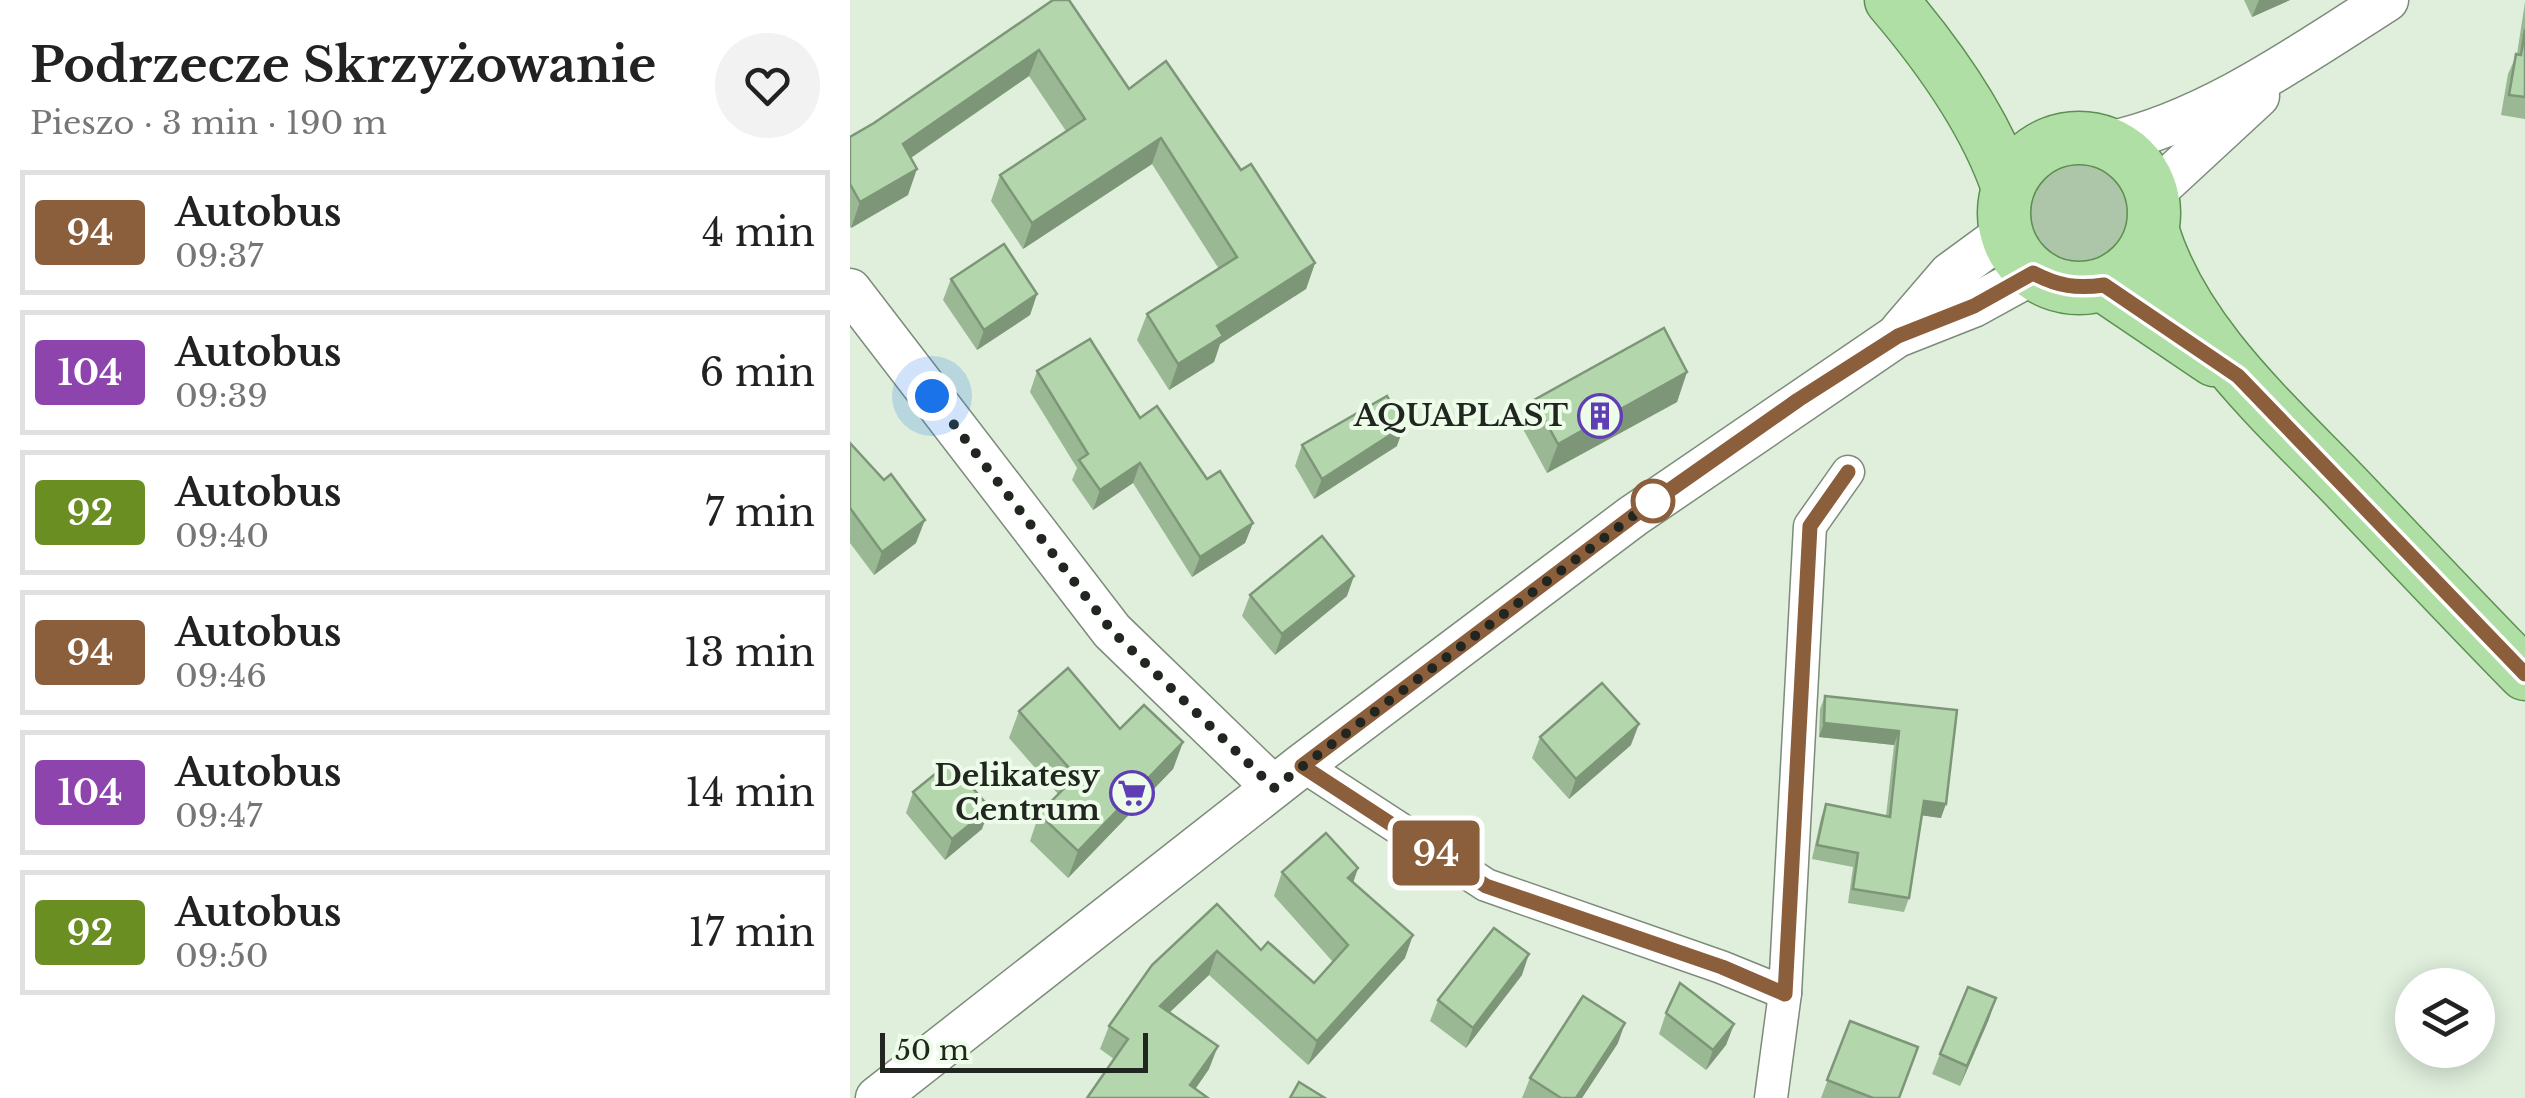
<!DOCTYPE html>
<html lang="pl">
<meta charset="utf-8">
<style>
body{margin:0;font-family:"Libre Baskerville",serif;background:#f2f2f2;color:#222;height:100vh;display:flex;flex-direction:column;font-size:38px;white-space:nowrap}
*{box-sizing:border-box;margin:0}
p{font-size:32px;color:#767676}
.icon{flex:none;width:55px;height:55px;fill:none;stroke:currentColor;stroke-width:2;stroke-linecap:round;stroke-linejoin:round}
.map{position:relative;flex:1;overflow:hidden}
.panel{display:flex;flex-direction:column;background:#fff;width:850px}
.panel>*{flex:none}
.badge{padding:0 20px;border-radius:8px;font-size:35px;line-height:65px}
.controls{position:absolute;left:1545px;top:968px;display:grid;gap:20px}
.controls a{display:grid;place-items:center;width:100px;height:100px;border-radius:50%;background:#fff;box-shadow:0 5px 25px #0003;font-size:50px}
.scale{position:absolute;left:30px;bottom:25px;width:268px;box-sizing:border-box;padding-left:10px;border:5px solid #212720;border-top:0;font-size:28px;line-height:35px;white-space:nowrap;color:#212720;-webkit-text-stroke:8px #ecfce9;paint-order:stroke}
.you{position:absolute;width:50px;height:50px;margin:-25px;border:8px solid #fff;border-radius:50%;background:#1a73e8;box-shadow:0 0 0 15px #1a73e833}
.map>.badge{position:absolute;translate:-50% -50%;box-shadow:0 0 0 5px #fff}
.round{display:grid;place-items:center;flex:none;width:105px;height:105px;border-radius:52px;background:#f2f2f2}
.summary{display:flex;align-items:center;justify-content:space-between;height:170px;padding:0 30px}
h1{font-size:48px;font-weight:700;line-height:75px}
ul{padding:0;list-style:none}
li{display:flex;align-items:center;gap:30px;height:125px;margin:0 20px 15px;padding:0 10px;border:5px solid #e0e0e0;border-radius:0px}
li div{flex:1}
li b{display:block;font-size:38px}
li em{font-style:normal}
li .badge{min-width:110px;font-weight:700;text-align:center}
main{display:flex;flex:1;min-height:0}
.map>svg:first-child{display:block}
</style>
<main>
<section class="panel">
<div class="summary"><div><h1>Podrzecze Skrzyżowanie</h1><p>Pieszo · 3 min · 190 m</p></div><a class="round"><svg class="icon" aria-label="heart" viewBox="0 0 24 24"><path d="M12 20l-8-8c-3-5 5-10 8-4 3-6 11-1 8 4z"/></svg></a></div>
<ul>
<li><span class="badge" style="background:#8b5e3c;color:#fff">94</span><div><b>Autobus</b><p>09:37</p></div><em>4 min</em></li>
<li><span class="badge" style="background:#8e44ad;color:#fff">104</span><div><b>Autobus</b><p>09:39</p></div><em>6 min</em></li>
<li><span class="badge" style="background:#6b8e23;color:#fff">92</span><div><b>Autobus</b><p>09:40</p></div><em>7 min</em></li>
<li><span class="badge" style="background:#8b5e3c;color:#fff">94</span><div><b>Autobus</b><p>09:46</p></div><em>13 min</em></li>
<li><span class="badge" style="background:#8e44ad;color:#fff">104</span><div><b>Autobus</b><p>09:47</p></div><em>14 min</em></li>
<li><span class="badge" style="background:#6b8e23;color:#fff">92</span><div><b>Autobus</b><p>09:50</p></div><em>17 min</em></li>
</ul>
</section>
<div class="map">
<svg width="1675" height="1098" viewBox="0 0 1675 1098">
<rect width="100%" height="100%" fill="#dfefdc"/>
<!-- green -->
<circle fill="#adc5a8" cx="1229" cy="212" r="56"/>
<g fill="none" stroke-linecap="round" stroke-linejoin="round">
<!-- minor casing -->
<g stroke="#7d8b7a" stroke-width="35">
<g id="minor">
<polyline points="452,765 636,885 871,967 935,993 960,526 998,472"/>
<polyline points="921,1098 935,993"/>
</g>
</g>
<!-- tertiary casing -->
<g stroke="#7d8b7a" stroke-width="45">
<g id="tertiary">
<path d="M1258,143c97,-20 196,-90 279,-143"/>
<polyline points="1302,194 1408,96"/>
<polyline points="0,290 262,631 423,787"/>
<polyline points="1051,331 1100,274 1156,233"/>
<polyline points="27,1098 452,765 783,516 1047,336 1123,306 1183,273"/>
</g>
</g>
<!-- primary casing -->
<g stroke="#5c9051" stroke-width="55">
<g id="primary">
<path d="M1041,0c47,55 94,120 117,188"/>
<circle cx="1229" cy="213" r="75"/>
<path d="M1303,232c32,102 120,179 192,254 60,63 119,126 180,188"/>
<polyline points="1253,285 1364,360"/>
</g>
</g>
<!-- minor -->
<use href="#minor" stroke="#fff" stroke-width="32"/>
<!-- tertiary -->
<use href="#tertiary" stroke="#fff" stroke-width="42"/>
<!-- primary -->
<use href="#primary" stroke="#b0dfa6" stroke-width="52"/>
</g>
<!-- wall -->
<g fill="#9ab894">
<polygon points="203,0 279,89 391,170 465,263 456,289 370,344 364,362 319,390 287,340 297,314 369,269 302,164 173,249 141,201 150,175 216,131 179,76 61,158 58,195 1,228 0,226 0,137 24,123"/>
<polygon points="1394,0 1440,0 1402,17"/>
<polygon points="1675,2 1675,119 1651,115 1658,74 1667,54"/>
<polygon points="101,279 187,294 180,315 127,350 93,300"/>
<polygon points="187,371 290,418 357,479 403,523 395,543 342,577 283,483 243,510 222,480 227,468 180,392"/>
<polygon points="837,372 827,402 697,473 673,429 684,400"/>
<polygon points="0,443 66,543 24,575 0,543"/>
<polygon points="452,445 547,446 464,499 445,466"/>
<polygon points="400,595 497,596 425,655 392,616"/>
<polygon points="975,696 1107,710 1091,818 1072,815 1059,898 1054,912 998,903 1003,867 962,859 971,818 976,804 1036,816 1044,745 969,737 970,709"/>
<polygon points="169,711 333,742 323,769 218,878 180,841 189,814 208,794 159,738"/>
<polygon points="690,737 781,745 719,799 682,758"/>
<polygon points="63,792 132,829 95,860 56,813"/>
<polygon points="508,868 503,882 555,958 458,1065 359,975 320,1012 359,1069 345,1089 264,1059 250,1049 259,1026 367,904 411,950 464,983 483,962 424,896 432,872"/>
<polygon points="672,975 616,1048 580,1021 588,1000"/>
<polygon points="816,1013 884,1024 876,1045 856,1070 809,1034"/>
<polygon points="1139,1019 1110,1086 1082,1074 1090,1054"/>
<polygon points="1000,1021 1049,1098 971,1098"/>
<polygon points="768,1043 732,1098 672,1098 680,1078"/>
</g>
<!-- shaded-wall -->
<g fill="#7d9678">
<polygon points="1409,0 1440,0 1402,17"/>
<polygon points="189,50 179,76 43,170 53,144"/>
<polygon points="311,138 302,164 173,249 182,223"/>
<polygon points="67,169 58,195 1,228 10,202"/>
<polygon points="465,263 456,289 370,344 364,362 319,390 328,364 367,326"/>
<polygon points="187,294 180,315 127,350 134,330"/>
<polygon points="837,372 827,402 697,473 708,444"/>
<polygon points="554,426 547,446 464,499 472,479"/>
<polygon points="290,463 283,483 243,510 250,490"/>
<polygon points="75,520 66,543 24,575 32,552"/>
<polygon points="403,523 395,543 342,577 350,557"/>
<polygon points="504,576 497,596 425,655 432,634"/>
<polygon points="974,723 1049,731 1044,745 969,737"/>
<polygon points="789,724 781,745 719,799 726,779"/>
<polygon points="333,742 323,769 218,878 228,851"/>
<polygon points="1074,801 1096,804 1091,818 1069,815"/>
<polygon points="140,808 132,829 95,860 102,839"/>
<polygon points="508,868 500,892 498,878"/>
<polygon points="563,935 555,958 458,1065 467,1041"/>
<polygon points="367,951 359,975 302,1029 310,1006"/>
<polygon points="679,954 672,975 616,1048 623,1028"/>
<polygon points="1146,998 1139,1019 1110,1086 1117,1066"/>
<polygon points="775,1023 768,1043 732,1098 726,1098"/>
<polygon points="884,1024 876,1045 856,1070 863,1050"/>
<polygon points="368,1046 359,1069 339,1098 340,1085"/>
</g>
<!-- building -->
<g fill="#b3d6ac" stroke="#7d9678" stroke-width="2.5">
<polygon points="203,0 219,0 279,89 316,61 391,170 401,164 465,263 367,326 373,336 328,364 297,314 387,257 311,138 182,223 150,175 235,119 189,50 53,144 67,169 10,202 0,184 0,137 24,123"/>
<polygon points="1675,29 1675,97 1659,95 1666,54 1671,55"/>
<polygon points="154,244 187,294 134,330 101,279"/>
<polygon points="814,328 837,372 708,444 684,400"/>
<polygon points="240,339 290,418 307,406 357,479 370,471 403,523 350,557 290,463 250,490 229,460 238,454 187,371"/>
<polygon points="537,396 554,426 472,479 452,445"/>
<polygon points="0,443 34,480 41,474 75,520 32,552 0,508"/>
<polygon points="472,536 504,576 432,634 400,595"/>
<polygon points="218,668 270,729 294,705 333,742 228,851 189,814 226,776 169,711"/>
<polygon points="752,683 789,724 726,779 690,737"/>
<polygon points="975,696 1107,710 1096,804 1074,801 1059,898 1003,889 1008,853 967,845 976,804 1040,817 1049,731 974,723"/>
<polygon points="100,762 140,808 102,839 63,792"/>
<polygon points="476,833 508,868 498,878 563,935 467,1041 367,951 310,1006 368,1046 340,1085 358,1098 237,1098 278,1039 259,1026 302,965 367,904 411,950 418,942 464,983 498,945 432,872"/>
<polygon points="644,928 679,954 623,1028 588,1000"/>
<polygon points="830,983 884,1024 863,1050 816,1013"/>
<polygon points="1118,987 1146,998 1117,1066 1090,1054"/>
<polygon points="733,996 775,1023 726,1098 711,1098 680,1078"/>
<polygon points="1000,1021 1068,1047 1049,1098 1023,1098 977,1080"/>
<polygon points="449,1082 475,1098 440,1098"/>
</g>
<g fill="none" stroke-linecap="round" stroke-linejoin="round">
<!-- line casing -->
<g stroke="#fff" stroke-width="22">
<path id="line" d="M998,472l-38,54 -25,468 -63,-27 -236,-81 -184,-120 331,-250 165,-116 100,-64 76,-30 59,-33c25,13 43,16 71,12l134,91 287,298"/>
</g>
<!-- line -->
<use href="#line" stroke="#8b5e3c" stroke-width="15"/>
<!-- walk -->
<polyline stroke="#212720" stroke-width="10" stroke-dasharray="0 18" points="82,396 262,631 424,788 803,501"/>
</g>
<!-- icons -->
<defs>
<g id="building-ring" transform="scale(2.25)"><circle r="9.5" fill="#ecfce9" stroke="#5e3db5" stroke-width="1.5"/><path d="M-4-6H4V6H1V3H-1V6H-4ZM-2.5-4.3h1.7v1.8h-1.7ZM.8-4.3h1.7v1.8H.8ZM-2.5-1h1.7V.8h-1.7ZM.8-1h1.7V.8H.8Z" fill="#5e3db5"/></g>
<g id="supermarket-ring" transform="scale(2.25)"><circle r="9.5" fill="#ecfce9" stroke="#5e3db5" stroke-width="1.5"/><path d="M-6-5.5h2.5l.6 2H6L4.5 2H-2.5L-4.4-4H-6ZM-1.5 3.2a1.3 1.3 0 1 0 .1 0ZM3 3.2a1.3 1.3 0 1 0 .1 0Z" fill="#5e3db5"/></g>
</defs>
<g fill-rule="evenodd">
<use href="#building-ring" x="750" y="416"/>
<use href="#supermarket-ring" x="282" y="793"/>
</g>
<!-- markers -->
<circle fill="#fff" stroke="#8b5e3c" stroke-width="5" cx="803" cy="501" r="20"/>
<g text-anchor="middle" stroke-width="8" stroke-linejoin="round" paint-order="stroke">
<!-- poi labels -->
<g font-size="30" font-weight="bold" fill="#212720" stroke="#ecfce9" text-anchor="end">
<text x="718" y="426">AQUAPLAST</text>
<text x="250" y="786">Delikatesy<tspan x="250" dy="34">Centrum</tspan></text>
</g>
</g>
</svg>
<div class="controls">
<a><svg class="icon" aria-label="layers" viewBox="0 0 24 24"><path d="M12 4l9 5-9 5-9-5zM3 14l9 5 9-5"/></svg></a>
</div>
<div class="scale">50 m</div>
<div class="you" style="left:82px;top:396px"></div>
<b class="badge" style="left:586px;top:853px;background:#8b5e3c;color:#fff">94</b>
</div>
</main>
